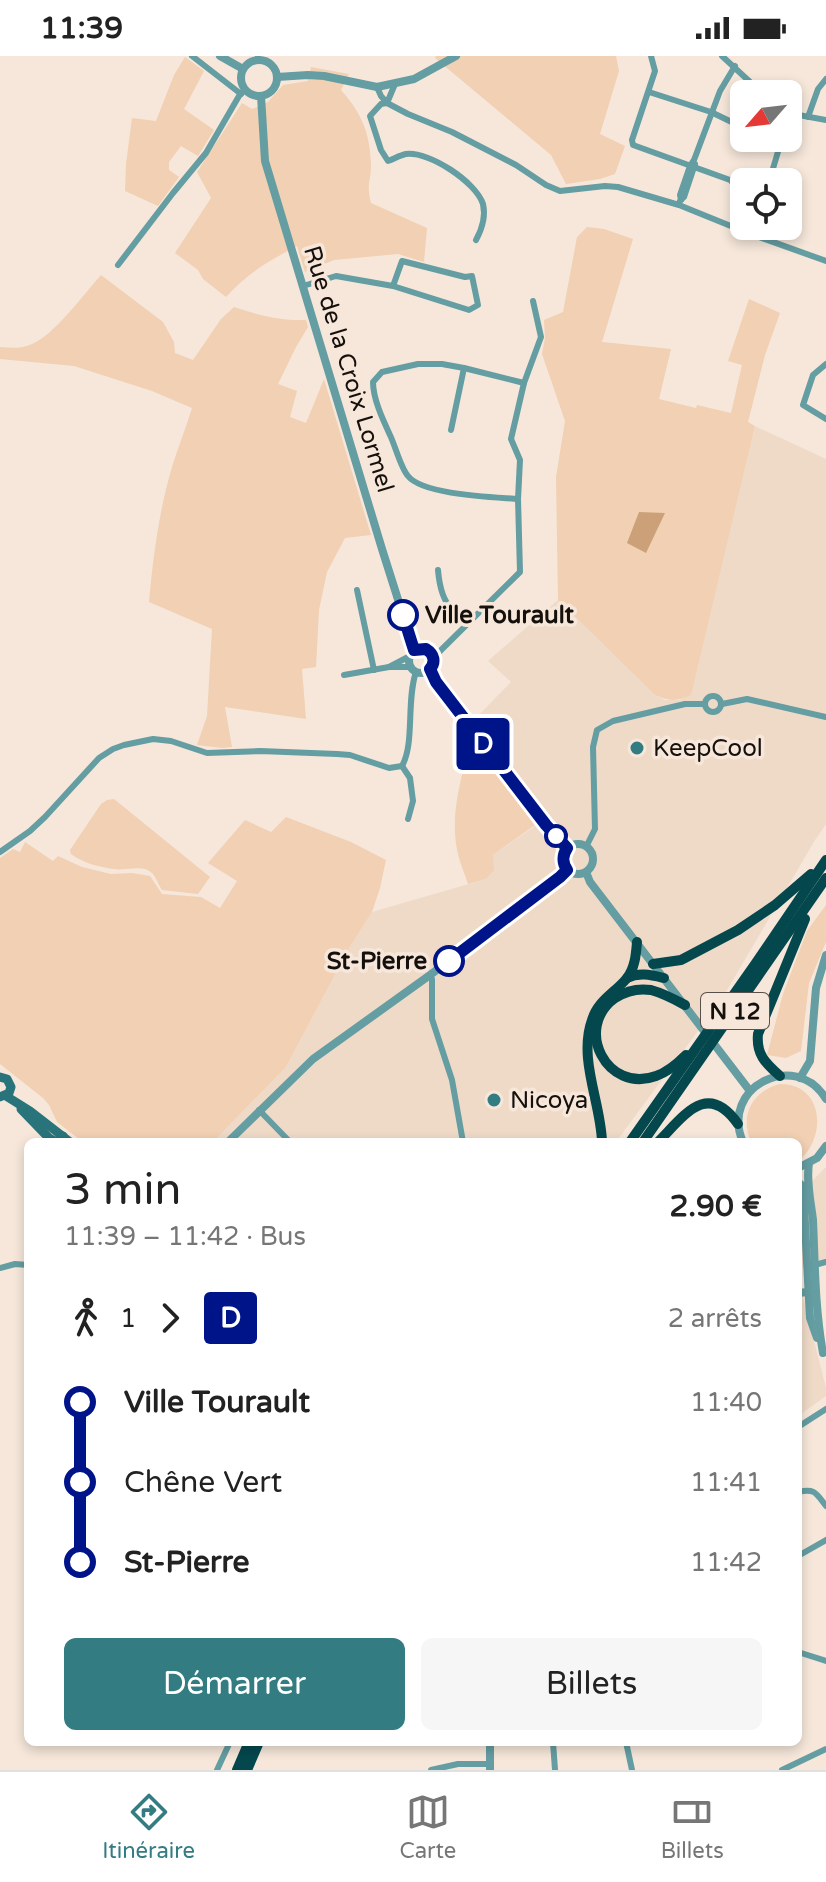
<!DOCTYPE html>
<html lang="fr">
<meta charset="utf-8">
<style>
body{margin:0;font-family:"Varela Round",sans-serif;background:#f6f6f6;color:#222;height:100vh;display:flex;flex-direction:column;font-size:30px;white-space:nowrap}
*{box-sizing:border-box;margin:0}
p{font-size:26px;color:#767676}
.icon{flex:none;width:44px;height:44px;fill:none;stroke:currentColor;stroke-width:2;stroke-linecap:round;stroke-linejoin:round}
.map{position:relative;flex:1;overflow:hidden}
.drawer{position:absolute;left:24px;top:1082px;width:778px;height:608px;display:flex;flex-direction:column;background:#fff;border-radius:12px;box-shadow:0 4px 12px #0003}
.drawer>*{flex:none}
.badge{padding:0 16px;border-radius:6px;font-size:28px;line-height:52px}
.needle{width:52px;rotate:242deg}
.fabs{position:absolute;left:730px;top:24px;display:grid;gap:16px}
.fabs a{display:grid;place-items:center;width:72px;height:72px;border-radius:12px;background:#fff;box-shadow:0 4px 12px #0003;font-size:40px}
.map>.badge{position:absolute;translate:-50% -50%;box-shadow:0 0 0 4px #fff}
.legs{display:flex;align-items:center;gap:12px;height:88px;padding:0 40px;font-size:26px}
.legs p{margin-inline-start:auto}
.headline{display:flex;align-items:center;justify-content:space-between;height:136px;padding:0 40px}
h1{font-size:44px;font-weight:600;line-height:60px}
.action{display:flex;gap:16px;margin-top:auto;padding:16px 40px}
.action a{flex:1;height:92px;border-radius:12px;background:#337c82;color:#fff;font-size:32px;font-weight:600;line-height:92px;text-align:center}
.action a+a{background:#f6f6f6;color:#222}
ul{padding:0 40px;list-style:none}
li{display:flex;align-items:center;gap:28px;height:80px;font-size:30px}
li i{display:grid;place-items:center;width:12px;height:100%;margin:0 10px;background:currentColor}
li i::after{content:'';width:20px;height:20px;margin:-10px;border:6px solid;border-radius:50%;background:#fff}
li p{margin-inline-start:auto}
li:first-child i{background:linear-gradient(#0000 50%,currentColor 0)}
li:last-child i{background:linear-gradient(currentColor 50%,#0000 0)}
.status{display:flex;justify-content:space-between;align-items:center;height:56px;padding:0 40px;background:#fff;direction:ltr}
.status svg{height:22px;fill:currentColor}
.dock{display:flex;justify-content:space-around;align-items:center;height:112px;border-top:2px solid #e0e0e0;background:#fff;font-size:22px;color:#767676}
.dock a{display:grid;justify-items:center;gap:4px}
.dock .current{color:#337c82}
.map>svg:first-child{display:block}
</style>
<div class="status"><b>11:39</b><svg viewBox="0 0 49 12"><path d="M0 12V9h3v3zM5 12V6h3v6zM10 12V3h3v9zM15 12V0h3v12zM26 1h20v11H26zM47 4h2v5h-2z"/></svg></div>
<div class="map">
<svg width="826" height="1714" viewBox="0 0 826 1714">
<rect width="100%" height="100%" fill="#f6e7da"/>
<!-- built -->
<g fill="#efdac8">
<polygon points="755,370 826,403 826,768 815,784 723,941 616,1086 213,1086 286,1011 348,894 372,856 486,823 493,799 535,770 466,679 469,669 511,626 488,605 558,544 655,639 665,644 680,644 690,639"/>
<polygon points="826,1111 826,1209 798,1212 798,1124 809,1128"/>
<polygon points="798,1222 826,1332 826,1340 798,1360"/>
</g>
<!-- green -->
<g fill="#f1d0b3">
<polygon points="436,0 616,0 619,15 600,78 625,90 615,118 600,123 566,128 551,99 435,2"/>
<polygon points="185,1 204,15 184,53 214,74 198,100 181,90 169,106 169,114 179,121 158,150 125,135 126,108 132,62 156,65 174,19"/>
<path d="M311,11l38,7 -8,16c21,24 29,43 30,75 0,17 -5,19 0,38l56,25 -3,34 -26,-8 -64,6 -29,12 -8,-26c-30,16 -48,26 -71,51l-23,-18 -5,-9 -23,-17 36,-55 -14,-26 45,-69 10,6 16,-7 15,-17 25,-4z"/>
<path d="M587,171l17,2 29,10 -31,103 69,7 -12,50 37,9 1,-3 34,8 11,-48 -14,-4 21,-62 31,14 -15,42 -17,67 7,4 -64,269c-14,7 -23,6 -36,0l-97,-95 -2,-123 9,-56 -23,-67 3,-16 -1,-18 19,-8 14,-75z"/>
<path d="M101,219l62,47 11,20 1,11 18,7 28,-41 13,-12c24,8 46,14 72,13l2,7 -12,20 -18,37 19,7 -7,26 16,6 18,-44 47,156 -26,3 -18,34 -8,38 -3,57 -14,2 4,50 -81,-12 7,40 -10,1 -25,-3 10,-29 5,-87 -63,-27c4,-46 10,-91 23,-135 6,-20 14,-39 20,-59l-40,-17 -78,-25 -74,-7v-12c11,1 22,2 32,-3 21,-8 53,-51 69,-69z"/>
<path d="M471,686l64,83 -42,30 1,15 -8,9 -18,5c-3,-10 -8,-20 -10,-30 -9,-37 3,-77 13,-112z"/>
<path d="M114,743l96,78 -12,17 -36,-4c-3,-4 -6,-13 -10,-17 -9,-9 -27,-2 -38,-4 -15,-2 -31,-6 -43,-15l-1,-4 31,-46 6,-4z"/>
<polygon points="286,761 351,786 386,804 380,832 372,856 348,894 286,1011 213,1086 83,1086 57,1066 49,1049 43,1042 0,1008 0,802 13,793 20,796 25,786 53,805 58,800 82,811 111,818 132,817 150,820 162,838 201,841 220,852 237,825 208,807 245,764 271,776"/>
<polygon points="826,849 826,886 809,927 801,995 786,1002 767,999 783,938 807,875"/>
<path d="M780,1028c46,0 46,57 18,77v-19h-47c-12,-27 2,-51 29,-58z"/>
</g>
<!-- water -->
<polygon fill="#cca179" points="639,456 665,457 646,497 627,487"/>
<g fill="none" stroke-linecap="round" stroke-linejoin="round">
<!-- minor -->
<g stroke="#649da2" stroke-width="6">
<polyline points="192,0 241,38"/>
<polyline points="651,0 655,15 632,84 633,89 730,124 737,131 744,133"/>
<polyline points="722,0 763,38"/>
<polyline points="258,4 258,0"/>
<polyline points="377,31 381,40 387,47 408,58 452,76 516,109 546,129 560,135 605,130 618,131 679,149 748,177 826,205"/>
<polyline points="649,36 711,56 744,72"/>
<path d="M387,47l-6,1 -11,12 11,34 7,11c6,-2 12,-6 18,-7 23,-3 70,28 77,50 3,13 -1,25 -7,36"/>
<polyline points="387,47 395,28"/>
<polyline points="788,57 826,64"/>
<polyline points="808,61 818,33 826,23"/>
<polyline points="766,82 780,89 769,126"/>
<polyline points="681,144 680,139 690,110 694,104 720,35 735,10"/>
<polyline points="680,145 684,141 695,108"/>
<polyline points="118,209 173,137 206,97 239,40 245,34"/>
<polyline points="303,230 336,220 393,230 469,254 478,249 472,220 465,221 402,205 393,230"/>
<polyline points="826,308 813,319 803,349 826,363"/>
<path d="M464,312l-22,-4h-24l-36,8 -9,10c0,17 10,38 17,53 5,10 11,34 18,41 15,19 85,21 110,23"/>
<polyline points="451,374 464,312 524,327"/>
<path d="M438,514c1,12 4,30 14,39 5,4 14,7 20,10"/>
<polyline points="357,534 374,614"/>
<polyline points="410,600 389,611 411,611"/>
<polyline points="433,602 520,516 518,443 520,404 511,383 524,327 541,281 533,245"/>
<polyline points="344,619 389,611"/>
<circle cx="713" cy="648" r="8"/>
<polyline points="722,648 747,643 826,661"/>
<polyline points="402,710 410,722 413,745 408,763"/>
<polyline points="586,791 595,773 593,691 597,674 613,665 685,648 705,648"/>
<path d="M0,796l30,-21 15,-14 54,-59 14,-9 11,-4 29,-6 18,2 36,12 53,-2 77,3 13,1 39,13 13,-2c13,-23 4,-65 14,-94"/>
<polyline points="430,919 432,923 432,963 452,1024 463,1086"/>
<polyline points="259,1054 290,1086"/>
<polyline points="815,1209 826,1206"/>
<polyline points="0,1212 15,1208 28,1209"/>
<polyline points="798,1371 826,1353"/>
<path d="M798,1436c17,-4 18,1 28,14"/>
<polyline points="798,1500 826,1484"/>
<polyline points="798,1596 826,1605"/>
<polyline points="553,1686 555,1714"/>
<polyline points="626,1686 632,1714"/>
<polyline points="217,1714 230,1686"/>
<polyline points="431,1714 458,1708 490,1708"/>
<polyline points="782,1714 826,1693"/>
</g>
<!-- tertiary -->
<g stroke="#649da2" stroke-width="8">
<polyline points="220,0 243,13"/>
<circle cx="259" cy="22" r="18"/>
<polyline points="277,21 308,19 324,20 377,31 414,23 456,0"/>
<polyline points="261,40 265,105 382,493 414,594"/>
<circle cx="421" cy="605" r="12"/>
<polyline points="430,613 436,626 546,769 567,792"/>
<circle cx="578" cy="803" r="15"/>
<polyline points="586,816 590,826 750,1035"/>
<polyline points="800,1022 810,1005 816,932 826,899"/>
<polyline points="228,1086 313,1003 430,919 560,821 567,814"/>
<path d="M743,1086c-24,-54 52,-94 83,-43"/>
<path d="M809,1107c-3,19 2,39 4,57 2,45 2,89 10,133"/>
<polyline points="798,1112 817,1102 826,1090"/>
<polyline points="798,1126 803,1130 810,1262 817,1282"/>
<polyline points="798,1237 808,1236 812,1233"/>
<polyline points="490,1686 490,1714"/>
</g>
<!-- secondary -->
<g stroke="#29747b" stroke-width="9">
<polyline points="0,1021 7,1023 11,1031 9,1037 0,1041"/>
<polyline points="6,1040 30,1055 70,1086"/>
<polyline points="21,1053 49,1082 56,1086 63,1080"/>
</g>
<!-- trunk -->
<g stroke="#04484e" stroke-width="10">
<polyline points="653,908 681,904 738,874 775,849 811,818"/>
<path d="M627,922c12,-6 24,-3 37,0"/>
<path d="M685,949c-11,-6 -23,-12 -34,-15 -13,-2 -25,1 -36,8 -42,30 -8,96 41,78 12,-4 21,-12 30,-21"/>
<path d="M780,1020c-15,-13 -24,-22 -22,-42l47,-115"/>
<path d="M602,1086c-1,-39 -24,-83 -10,-122 6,-20 23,-27 35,-42 8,-10 9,-24 10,-36"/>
<polyline points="630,1086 756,907 826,804"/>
<polyline points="643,1086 826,822"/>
<path d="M658,1086c26,-26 49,-62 80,-18"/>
<polyline points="237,1714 249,1686"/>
<polyline points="247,1714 259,1686"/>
</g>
</g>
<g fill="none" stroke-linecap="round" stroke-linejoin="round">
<!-- line-1 casing -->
<g stroke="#fff" stroke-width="18">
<path id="line-1" d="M403,559l11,35 12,-1c8,5 10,13 4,20l6,13 110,143 21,23c-5,8 -5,14 0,22l-7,7 -111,84"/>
</g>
<!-- line-1 -->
<use href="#line-1" stroke="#001489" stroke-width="12"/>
</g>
<!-- markers -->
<g fill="#fff" stroke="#001489" stroke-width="4">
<circle cx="403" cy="559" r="14"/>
<circle cx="556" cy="780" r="10"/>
<circle cx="449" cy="905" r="14"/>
</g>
<g fill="#337c82" stroke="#f6e7da" stroke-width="3">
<circle cx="637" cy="692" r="8"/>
<circle cx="494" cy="1044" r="8"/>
</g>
<g text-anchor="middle" stroke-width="7" stroke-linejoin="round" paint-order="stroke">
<!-- shield labels -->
<rect fill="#f6e7da" stroke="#58504a" stroke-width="2" x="701" y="937" width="68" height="36" rx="6"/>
<g font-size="22" font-weight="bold" fill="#15100c">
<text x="735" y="963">N 12</text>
</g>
<!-- street labels -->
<g font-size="24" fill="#15100c" stroke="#f6e7da">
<text transform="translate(349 313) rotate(73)" y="8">Rue de la Croix Lormel</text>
</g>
<!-- stop labels -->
<g font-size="24" font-weight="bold" fill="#15100c" stroke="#f6e7da" text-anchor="start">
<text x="425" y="567">Ville Tourault</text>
<text x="427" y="913" text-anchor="end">St-Pierre</text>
</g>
<!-- poi labels -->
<g font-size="24" fill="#15100c" stroke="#f6e7da" text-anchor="start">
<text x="653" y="700">KeepCool</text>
<text x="510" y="1052">Nicoya</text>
</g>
</g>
</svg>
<div class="fabs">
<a><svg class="needle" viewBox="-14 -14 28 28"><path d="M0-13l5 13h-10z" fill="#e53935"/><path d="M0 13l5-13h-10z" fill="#767676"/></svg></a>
<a><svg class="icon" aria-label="locate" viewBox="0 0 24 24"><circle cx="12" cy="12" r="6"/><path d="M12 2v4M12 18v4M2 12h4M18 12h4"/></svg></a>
</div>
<b class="badge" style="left:483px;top:688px;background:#001489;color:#fff">D</b>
<section class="drawer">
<div class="headline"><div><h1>3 min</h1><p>11:39 – 11:42 · Bus</p></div><b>2.90 €</b></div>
<div class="legs"><svg class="icon" aria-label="walk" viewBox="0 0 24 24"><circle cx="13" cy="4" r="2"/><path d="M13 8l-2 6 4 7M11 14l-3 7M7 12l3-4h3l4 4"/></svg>1<svg class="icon" aria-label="forward" viewBox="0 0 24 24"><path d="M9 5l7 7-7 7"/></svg><b class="badge" style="background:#001489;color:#fff">D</b><p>2 arrêts</p></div>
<ul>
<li><i style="color:#001489"></i><b>Ville Tourault</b><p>11:40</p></li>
<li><i style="color:#001489"></i><span>Chêne Vert</span><p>11:41</p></li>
<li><i style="color:#001489"></i><b>St-Pierre</b><p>11:42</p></li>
</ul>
<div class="action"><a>Démarrer</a><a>Billets</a></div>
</section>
</div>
<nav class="dock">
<a class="current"><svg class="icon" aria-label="directions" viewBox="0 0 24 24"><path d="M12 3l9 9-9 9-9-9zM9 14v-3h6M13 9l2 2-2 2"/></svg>Itinéraire</a>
<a><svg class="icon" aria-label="map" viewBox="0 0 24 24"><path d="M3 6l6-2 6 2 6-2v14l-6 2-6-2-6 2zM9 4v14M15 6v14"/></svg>Carte</a>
<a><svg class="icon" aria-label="tickets" viewBox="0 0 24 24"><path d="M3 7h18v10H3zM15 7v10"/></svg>Billets</a>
</nav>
